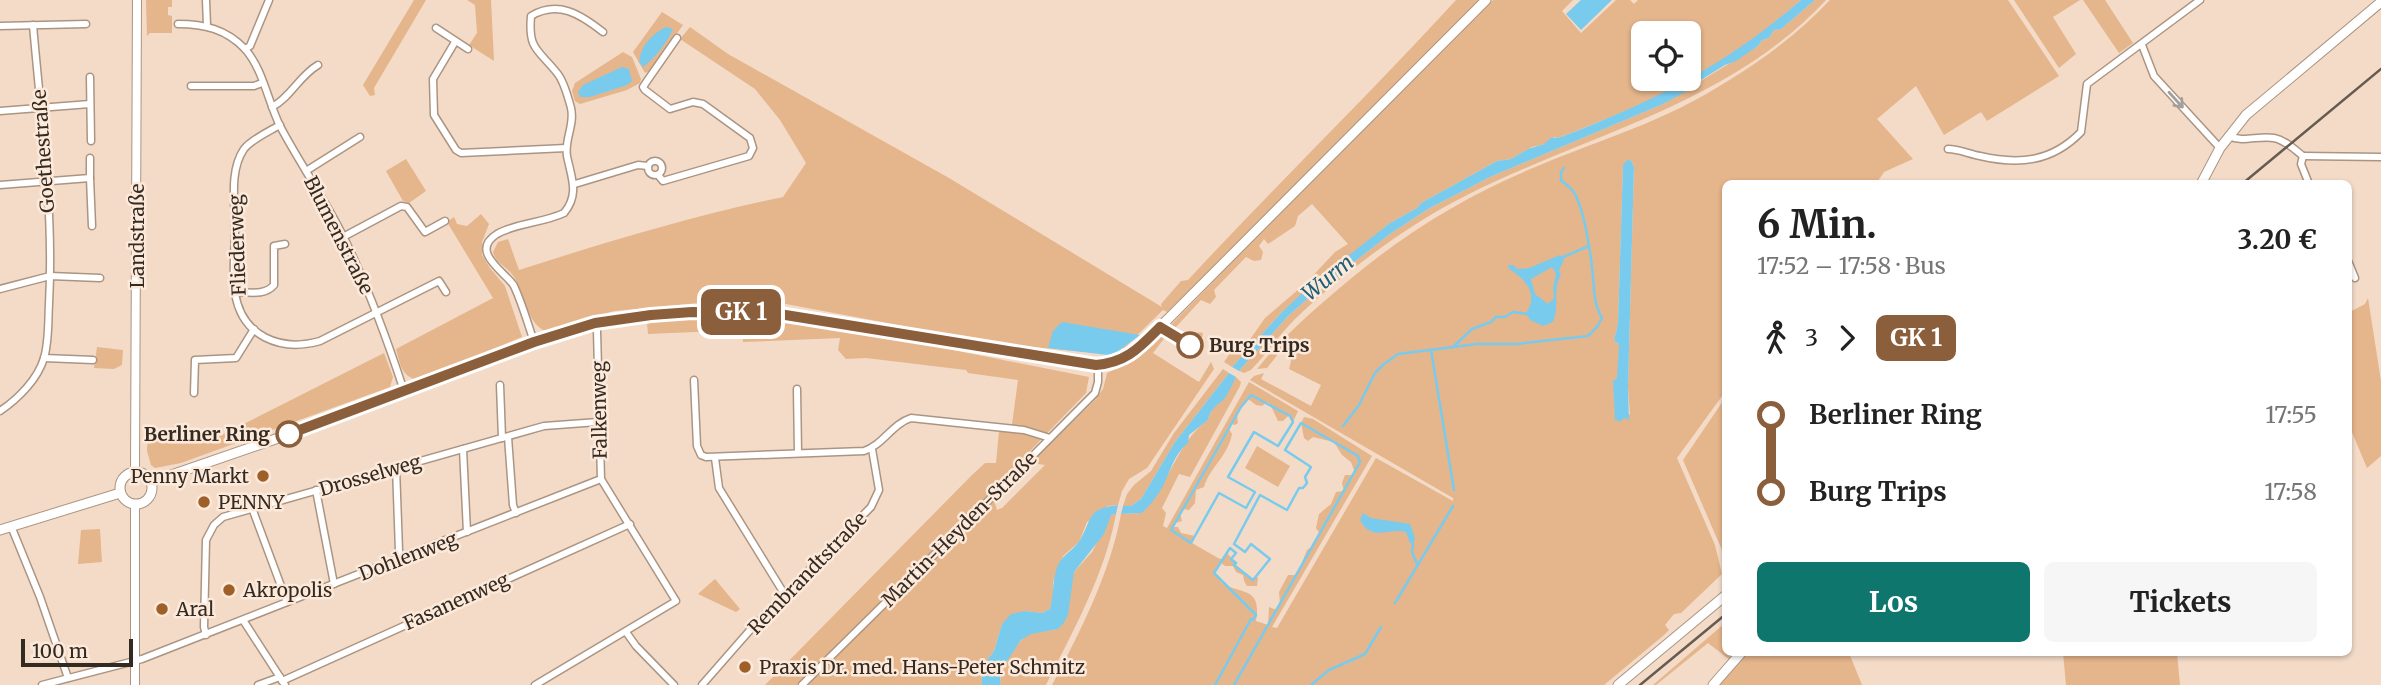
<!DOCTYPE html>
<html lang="de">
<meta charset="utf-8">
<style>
body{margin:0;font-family:Merriweather,serif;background:#f6f6f6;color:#222;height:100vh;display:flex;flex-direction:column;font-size:26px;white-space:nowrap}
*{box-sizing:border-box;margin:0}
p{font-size:23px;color:#767676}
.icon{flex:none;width:38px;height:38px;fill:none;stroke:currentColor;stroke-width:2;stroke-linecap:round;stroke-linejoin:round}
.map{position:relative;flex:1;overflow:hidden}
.sheet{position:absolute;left:1722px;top:180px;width:630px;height:476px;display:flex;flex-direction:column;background:#fff;border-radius:10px;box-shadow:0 2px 5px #0004}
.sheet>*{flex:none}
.badge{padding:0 14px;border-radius:10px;font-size:24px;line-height:46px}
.tools{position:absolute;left:1631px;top:21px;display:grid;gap:14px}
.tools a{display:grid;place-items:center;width:70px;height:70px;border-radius:10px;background:#fff;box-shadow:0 2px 5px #0004;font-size:35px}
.scale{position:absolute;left:21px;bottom:18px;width:112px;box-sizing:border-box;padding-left:7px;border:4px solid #332a22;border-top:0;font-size:19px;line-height:24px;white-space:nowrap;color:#332a22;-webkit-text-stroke:5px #fde9da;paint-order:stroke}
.map>.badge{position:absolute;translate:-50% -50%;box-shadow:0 0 0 4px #fff}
.legs{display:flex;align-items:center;gap:10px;height:77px;padding:0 35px;font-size:23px}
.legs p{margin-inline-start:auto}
.head{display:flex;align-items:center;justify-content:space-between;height:119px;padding:0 35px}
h1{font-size:38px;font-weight:700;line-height:52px}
.cta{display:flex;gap:14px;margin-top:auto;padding:14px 35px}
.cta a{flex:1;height:80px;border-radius:10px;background:#0f766e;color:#fff;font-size:28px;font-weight:700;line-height:80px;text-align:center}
.cta a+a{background:#f6f6f6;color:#222}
ul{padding:0 35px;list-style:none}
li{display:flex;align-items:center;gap:24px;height:77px;font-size:26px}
li i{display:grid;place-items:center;width:10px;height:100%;margin:0 9px;background:currentColor}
li i::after{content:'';width:18px;height:18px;margin:-9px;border:5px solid;border-radius:50%;background:#fff}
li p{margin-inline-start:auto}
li:first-child i{background:linear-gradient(#0000 50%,currentColor 0)}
li:last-child i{background:linear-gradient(currentColor 50%,#0000 0)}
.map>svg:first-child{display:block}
</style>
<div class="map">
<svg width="2381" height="685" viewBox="0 0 2381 685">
<rect width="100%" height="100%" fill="#f3dbc8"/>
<!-- green -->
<g fill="#e5b58b" fill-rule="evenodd">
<polygon points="146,0 172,0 172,7 168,7 168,15 172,16 172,33 150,33 147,36"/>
<polygon points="414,0 426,0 374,88 375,95 370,96 363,85"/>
<polygon points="467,0 491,0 494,61 469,45 477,33 475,5"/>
<path d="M1456,0h26l-194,196 -121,116 -4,-2 -39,38 -26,5 -76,-7 -81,-13 -155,-29 -88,-1 -51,5 -33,3 -65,19h-6c-16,-9 -20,-38 -29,-53 -6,-10 -19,-14 -21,-25l5,-10 10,-3 11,31c87,-28 174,-54 264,-73l23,-34 -26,-43 -25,-31 -75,-50 10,-12 38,27 221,124 213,129 -1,-3 20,-23 7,-1c88,-95 181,-185 268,-280z"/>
<path d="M1493,0h80l-11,11 19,22 35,-33h14l4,4 4,-4h163c-32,28 -66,54 -103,76 -44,25 -90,42 -137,61h-7l-9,7 -13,3 -21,12 -14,2 -76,42 -4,5 -27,15 -107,88 -51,56 -8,-5 13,-19 5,2 7,-4 16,-23 41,-35 29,-31 13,-8 -36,-40 -14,12 -3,10 -27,18 -4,-5 -5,7 4,6 -2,8 -7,1 -8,-4 -32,33 2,7 -6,7 -9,-4 -26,28 4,6c9,3 15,-3 24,-1l-3,15 -30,-19v-3l189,-195zM1643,33h46v46h-46z"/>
<path d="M1815,0h11c-95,103 -237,134 -357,194 -61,30 -123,77 -173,124 -16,16 -29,35 -45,52l-7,3 -5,-2 50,-56 22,-19 79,-62 38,-25 62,-32 173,-73 95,-58 4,-6 7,-2 5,-8 7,-1z"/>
<path d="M1830,0h178l51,76 -72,45 -6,-9 -37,23 -28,-49 -39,33 36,40 -29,13 -8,12h-150l-1,208 -48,66 38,87 7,29 -41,39 -7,1 -9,11 4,5 -5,5 -60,50h-552c28,-53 58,-111 69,-171l21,-1c7,-11 15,-21 22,-32 14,-23 22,-45 44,-61 2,-12 21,-30 28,-43l5,5 -1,4 -50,91 -11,-3 -17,34 4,5 -3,13 4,2 82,-146 49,29 -5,11 -4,-7 -6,6h-5l-8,-17 -3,-2 -5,4 -6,-1 -9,-7 -10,17 1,8 -3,2 -3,-1 -3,5 3,5c-4,22 -22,33 -28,53l-8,3 -1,13 -6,7 -6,-1 -3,5 2,7 -7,2 -3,4h6l3,6 14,3 -3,7 26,15 5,2 4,-7 9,10 -1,2 18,15 3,-4 2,2 -1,8h-10l-3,-5 -1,-6 -7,-3 -3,-6h-8l-4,-3 -7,10c3,3 5,7 8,10 19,12 40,3 34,38l12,4 1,-18 8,3 3,-6 -1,-12 9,-17h9l10,-25 6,-4 7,-12 -4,-6 3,-14 12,-10 5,-12 8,-1 -2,-8 3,-8h8l2,-2 -4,-11 -9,-7 -8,-13 -21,-5 -5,4 -4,-3 -3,-15 3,-6 9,2 59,37 -100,171 5,1 99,-170 77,43v-3l-203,-118 4,-4 10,-3 -3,6 50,27 10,-21 -32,-16 2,-8 -3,-10 -6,-2 -15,19 -10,1c27,-34 58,-60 91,-88 56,-47 117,-85 185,-113 49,-21 100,-37 147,-60 54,-28 109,-64 150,-108zM1631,160l3,7 -6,220 2,27 -12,5 1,-75 -5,-3 4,-18 5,-158z"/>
<polygon points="2014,0 2080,0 2053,17 2076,54 2059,68"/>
<polygon points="2083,0 2105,0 2133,43 2119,53"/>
<polygon points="662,12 683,25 651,70 645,73 633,52"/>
<polygon points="623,52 632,57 641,79 640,83 627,90 580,104 575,101 572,91 575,83"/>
<polygon points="406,159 426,191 409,203 403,201 386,171"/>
<path d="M481,214l8,10 -7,18v13l8,13 15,18 17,51 -105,43c-16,-4 -17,-17 -21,-31l97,-51 -46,-76 7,-5 3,7 10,2z"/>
<polygon points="2368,298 2381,381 2381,456 2367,468 2349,425 2348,313 2365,304"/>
<polygon points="693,317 765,319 807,325 923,344 1089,377 1086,393 893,593 797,685 765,685 972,475 985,463 996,463 999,431 1011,432 1018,380 968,373 966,370 866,358 846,359 838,350 840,338 743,342 742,330 648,334 647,323"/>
<polygon points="1163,333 1166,336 1153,353 1199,382 1211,362 1214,369 1147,468 1129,479 1122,491 1118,505 1108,506 1087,522 1079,542 1063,556 1053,582 1053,597 1050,609 1042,613 1025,611 1002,624 994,651 981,668 982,685 808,685 825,665 883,611 994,500 997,510 1002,508 1045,465 1031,463 1095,400 1103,389 1107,373 1127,364"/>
<polygon points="97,347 123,350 122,365 114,369 94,368"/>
<polygon points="384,353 393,377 390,387 181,463 155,468 151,465 147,451 148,435 164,438 216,438"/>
<polygon points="1223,369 1229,373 1175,442 1141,499 1131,506 1123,506 1127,494 1134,485 1151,471 1174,433"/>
<polygon points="1723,401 1726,404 1725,557 1683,460"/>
<polygon points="1257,446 1290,466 1278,487 1245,468"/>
<path d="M1116,514c-11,60 -43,117 -70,171h-46c0,-15 16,-45 30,-51 8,-3 19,-3 27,-5l17,-57 18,-20 19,-37z"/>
<polygon points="100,529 102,562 78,564 81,530"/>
<polygon points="715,579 740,609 736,612 698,594"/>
<polygon points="1725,623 1726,653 1736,653 1730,660 1708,643 1656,685 1653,685"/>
<polygon points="1747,653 1849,653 1862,685 1719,685"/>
<polygon points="2063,653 2177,653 2180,685 2066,685"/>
</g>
<!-- water -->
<g fill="#79cbee" fill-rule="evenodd">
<polygon points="1581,0 1612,0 1581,30 1566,14"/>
<path d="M1801,0h14l-34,29 -7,1 -5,8 -7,2 -4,6 -22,15 -11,4 -29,18 -2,4 -31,17 -173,73 -62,32 -38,25 -79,62 -22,19 -50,56 -7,-4 51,-56 28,-26 79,-62 27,-15 4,-5 76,-42 14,-2 17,-10 16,-5 7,-6 10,-1c92,-35 165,-72 240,-137z"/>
<path d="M666,27l7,2c-6,14 -18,29 -30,38l-4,-5c2,-17 13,-28 27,-35z"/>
<polygon points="622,67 629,69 632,81 627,85 590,97 580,97 578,92 583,85"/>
<polygon points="1631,160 1634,167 1628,387 1629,420 1624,418 1620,422 1618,420 1615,421 1613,381 1617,378 1619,344 1614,341 1618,323 1623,165 1626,161"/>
<path d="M1560,255l4,5 -5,10 2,5c-9,14 -1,31 -8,47l-10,4 -13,-6 -4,-7c13,-18 0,-34 -17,-44l-1,-4h5l4,4 12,-1zM1552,267l4,7 -3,14 1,10 -6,6 -13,-10 -4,-15z"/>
<polygon points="1062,322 1140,335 1117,352 1108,355 1048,348 1053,331"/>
<path d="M1229,373l7,4c-3,6 -7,15 -11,21 -6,7 -15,10 -17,22l-19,15 -1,8c-14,11 -18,29 -25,43 -6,11 -13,19 -21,27l-21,1 2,-8h8l10,-7 34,-57z"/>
<path d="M1118,505l-2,9 -5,1 -7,19 -30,38 -6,43 -5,9 -5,5 -27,5 -10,6 -20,30 -1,15h-18l-1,-17 13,-17 8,-27 9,-10 14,-3 17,2 8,-4c4,-15 2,-30 8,-44 5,-11 16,-15 22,-25 13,-22 6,-31 38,-35z"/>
<path d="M1363,513l8,5 39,6 5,14 -2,6 -3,-1 -4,-11c-19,-5 -33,11 -46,-12z"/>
</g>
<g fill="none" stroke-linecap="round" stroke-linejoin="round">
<!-- stream -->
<g stroke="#79cbee" stroke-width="2.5">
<polyline points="1561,258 1589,246"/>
<polyline points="1453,347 1472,329 1491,322 1496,317 1505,317 1513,312 1528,314"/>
<polyline points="1431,350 1454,490"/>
<polygon points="1251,395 1290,416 1293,422 1278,446 1254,432 1228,477 1255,492 1246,508 1219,493 1191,543 1171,530 1241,407"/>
<path d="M1343,426l16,-21 16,-32 9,-9 14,-10 79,-10h39l72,-8 9,-9 5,-9c-8,-13 -8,-28 -9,-42 -2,-20 -9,-70 -20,-85 -3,-4 -8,-7 -12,-11v-8l3,-4"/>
<polyline points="1413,544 1412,552 1417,564"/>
<polyline points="1395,603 1453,506"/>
<polyline points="1215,685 1251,619 1253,620 1256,615 1214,573 1230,548 1236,553 1231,559 1236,563 1234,565 1253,580 1270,559 1251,544 1245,552 1234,544 1260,495 1287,510 1299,488 1303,488 1307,483 1305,477 1311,467 1285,450 1301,423 1358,456 1360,462 1234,685"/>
<polyline points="1311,685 1329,670 1365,654 1381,627"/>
</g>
<!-- minor casing -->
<g stroke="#ab9582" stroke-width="9">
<g id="minor">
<polyline points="206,0 207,25"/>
<path d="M178,24c26,0 48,5 67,25 18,20 23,53 35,77 20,38 45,73 64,112 24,49 43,101 60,153"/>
<polyline points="0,26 86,24"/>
<polyline points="436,28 468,49"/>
<polyline points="455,42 433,79 434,115 456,150 461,153 566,148"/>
<polyline points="2142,45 2154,76 2220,148"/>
<polyline points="245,49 250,46 269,0"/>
<polyline points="90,77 91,141"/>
<polyline points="191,86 254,86 262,83"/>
<path d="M272,107c19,-10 27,-31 46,-42"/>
<polyline points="0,111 90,104"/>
<path d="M280,125c-12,7 -28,14 -36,24 -15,22 -9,54 -9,79 0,21 -3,44 0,65 7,44 46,59 85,48l119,-60 7,11"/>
<path d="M2229,136c14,7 30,-1 45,2 11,2 20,11 29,18"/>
<path d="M1948,149c11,0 21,5 32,7 39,9 72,6 101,-24l6,-48 113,-84"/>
<polyline points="2303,156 2381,157"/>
<polyline points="2303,156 2301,164 2309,184"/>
<circle cx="655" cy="168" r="7"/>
<polyline points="306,171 360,137"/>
<polyline points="658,175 663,181 749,156 753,148 750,138 703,104 693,102 670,109 645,90 643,87 647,81 677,38"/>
<polyline points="90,178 92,226"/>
<polyline points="575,184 638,165 648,166"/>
<polyline points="0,185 90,178 90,158"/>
<polyline points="343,237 401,206 407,207 425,232 445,221"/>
<polyline points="2348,261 2355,278"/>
<polyline points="0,289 50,276 100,278"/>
<path d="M235,292c13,0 30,4 39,-7v-39l11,-2"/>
<path d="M534,342c-6,-18 -12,-39 -20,-56 -7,-13 -46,-34 -17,-52 19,-11 46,-11 67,-21 16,-19 7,-36 3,-57 -3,-16 8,-31 4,-48 -3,-11 -7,-27 -14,-35 -19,-24 -29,-23 -26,-57 27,-16 49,-2 72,16"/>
<polyline points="44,358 93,360"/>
<path d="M694,380l3,66 4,9 5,2 158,-6c19,-6 28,-27 47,-33l113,12 26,8"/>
<polyline points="500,385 502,438"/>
<polyline points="797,389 798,453"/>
<polyline points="194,393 195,360 236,358 254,329"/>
<path d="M0,411c18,-12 38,-32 44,-53 5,-16 4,-37 5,-54 5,-93 -8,-186 -16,-279"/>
<polyline points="508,437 513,505 516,513"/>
<polyline points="463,449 467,532"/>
<polyline points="715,458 719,488 785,595"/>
<polyline points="396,467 399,551 401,558"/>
<polyline points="316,490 334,584"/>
<polyline points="252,508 287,602"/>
<polyline points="11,526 40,597 68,678"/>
<polyline points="243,620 285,685"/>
<polyline points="626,632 636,646 674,685"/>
<polyline points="206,635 204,627 206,540 214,525 223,517 544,426 598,422"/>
<polyline points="282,681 630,524"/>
<polyline points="42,685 142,659 601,479"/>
<polyline points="258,685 280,677"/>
<polyline points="535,685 676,601 601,479 597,331 595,323"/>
<polyline points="702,685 751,629 871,507 879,490 872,449"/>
<polyline points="802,685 963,526 1095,393 1098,382 1098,365"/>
</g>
</g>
<!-- tertiary casing -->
<g stroke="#ab9582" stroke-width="10">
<g id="tertiary">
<polyline points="135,472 137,0"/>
<polyline points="135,685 135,505"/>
</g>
</g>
<!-- secondary casing -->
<g stroke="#ab9582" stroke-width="11">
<g id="secondary">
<polyline points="2201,184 2220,148 2246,115 2381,2"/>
<circle cx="136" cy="488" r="16"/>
<path d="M151,482l139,-48 244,-92 61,-19 56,-8 41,-3 81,1 323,52c31,-3 43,-17 64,-38l326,-327"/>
<polyline points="0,530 120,493"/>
<polyline points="1618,685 1726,595"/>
<polyline points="1713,685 1741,653"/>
</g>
</g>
<!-- minor -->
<use href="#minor" stroke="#fff" stroke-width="6"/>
<!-- tertiary -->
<use href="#tertiary" stroke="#fff" stroke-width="8"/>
<!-- secondary -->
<use href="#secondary" stroke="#fff" stroke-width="9"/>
<!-- rail -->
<g stroke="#675a4f" stroke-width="2.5">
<polyline points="2242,184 2381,69"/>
<polyline points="1640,685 1726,614"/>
</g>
</g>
<!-- one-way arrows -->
<defs><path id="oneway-shaft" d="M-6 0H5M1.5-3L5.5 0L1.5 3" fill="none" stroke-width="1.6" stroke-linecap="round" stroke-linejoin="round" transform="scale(1.75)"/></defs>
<use stroke="#a39f9c" href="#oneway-shaft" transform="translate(2176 100) rotate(48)"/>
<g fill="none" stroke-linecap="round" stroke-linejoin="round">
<!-- line-1 casing -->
<g stroke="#fff" stroke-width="16">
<path id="line-1" d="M289,434l245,-92 61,-19 56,-8 41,-3 81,1 323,52c31,-3 43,-17 64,-38l30,18"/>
</g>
<!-- line-1 -->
<use href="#line-1" stroke="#8b5e3c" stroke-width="10"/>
</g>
<!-- markers -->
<g fill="#fff" stroke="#8b5e3c" stroke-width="3.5">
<circle cx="1190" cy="345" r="12"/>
<circle cx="289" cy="434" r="12"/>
</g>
<g fill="#9f5f29" stroke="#fde9da" stroke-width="2.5">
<circle cx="263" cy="476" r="7"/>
<circle cx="204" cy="502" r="7"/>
<circle cx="229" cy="590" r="7"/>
<circle cx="162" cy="609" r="7"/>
<circle cx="745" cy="667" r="7"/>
</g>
<g text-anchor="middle" stroke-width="5" stroke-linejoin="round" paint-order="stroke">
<!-- street labels -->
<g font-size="19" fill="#332a22" stroke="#fde9da">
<text transform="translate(43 151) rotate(-94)" y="7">Goethestraße</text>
<text transform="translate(339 235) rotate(63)" y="7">Blumenstraße</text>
<text transform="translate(137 236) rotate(-90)" y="7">Landstraße</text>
<text transform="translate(237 245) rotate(-92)" y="7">Fliederweg</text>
<text transform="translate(599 410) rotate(-91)" y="7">Falkenweg</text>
<text transform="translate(370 475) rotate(-16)" y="7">Drosselweg</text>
<text transform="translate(959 529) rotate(-45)" y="7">Martin-Heyden-Straße</text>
<text transform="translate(408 556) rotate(-21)" y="7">Dohlenweg</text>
<text transform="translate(807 573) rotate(-46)" y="7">Rembrandtstraße</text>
<text transform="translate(456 601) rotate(-24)" y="7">Fasanenweg</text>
</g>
<!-- stop labels -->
<g font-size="19" font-weight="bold" fill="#332a22" stroke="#fde9da" text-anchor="start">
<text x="1209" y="352">Burg Trips</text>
<text x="270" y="441" text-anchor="end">Berliner Ring</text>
</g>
<!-- poi labels -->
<g font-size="19" fill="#332a22" stroke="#fde9da" text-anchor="start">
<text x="249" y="483" text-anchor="end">Penny Markt</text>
<text x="218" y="509">PENNY</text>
<text x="243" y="597">Akropolis</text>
<text x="176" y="616">Aral</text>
<text x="759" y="674">Praxis Dr. med. Hans-Peter Schmitz</text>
</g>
<!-- water labels -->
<g font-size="21" font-style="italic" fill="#1f5f77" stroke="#fde9da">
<text transform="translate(1328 278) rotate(-39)" y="7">Wurm</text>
</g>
</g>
</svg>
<div class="tools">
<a><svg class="icon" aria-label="locate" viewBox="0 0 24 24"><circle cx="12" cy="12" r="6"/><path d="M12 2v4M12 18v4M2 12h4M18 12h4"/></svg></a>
</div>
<div class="scale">100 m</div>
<b class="badge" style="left:741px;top:312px;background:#8b5e3c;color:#fff">GK 1</b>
<section class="sheet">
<div class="head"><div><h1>6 Min.</h1><p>17:52 – 17:58 · Bus</p></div><b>3.20 €</b></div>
<div class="legs"><svg class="icon" aria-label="walk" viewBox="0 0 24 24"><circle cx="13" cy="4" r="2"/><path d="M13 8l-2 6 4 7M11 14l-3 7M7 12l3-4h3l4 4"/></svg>3<svg class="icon" aria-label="forward" viewBox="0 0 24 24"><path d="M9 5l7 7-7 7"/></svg><b class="badge" style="background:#8b5e3c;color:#fff">GK 1</b></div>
<ul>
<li><i style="color:#8b5e3c"></i><b>Berliner Ring</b><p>17:55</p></li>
<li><i style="color:#8b5e3c"></i><b>Burg Trips</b><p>17:58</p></li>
</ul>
<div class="cta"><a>Los</a><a>Tickets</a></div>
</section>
</div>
